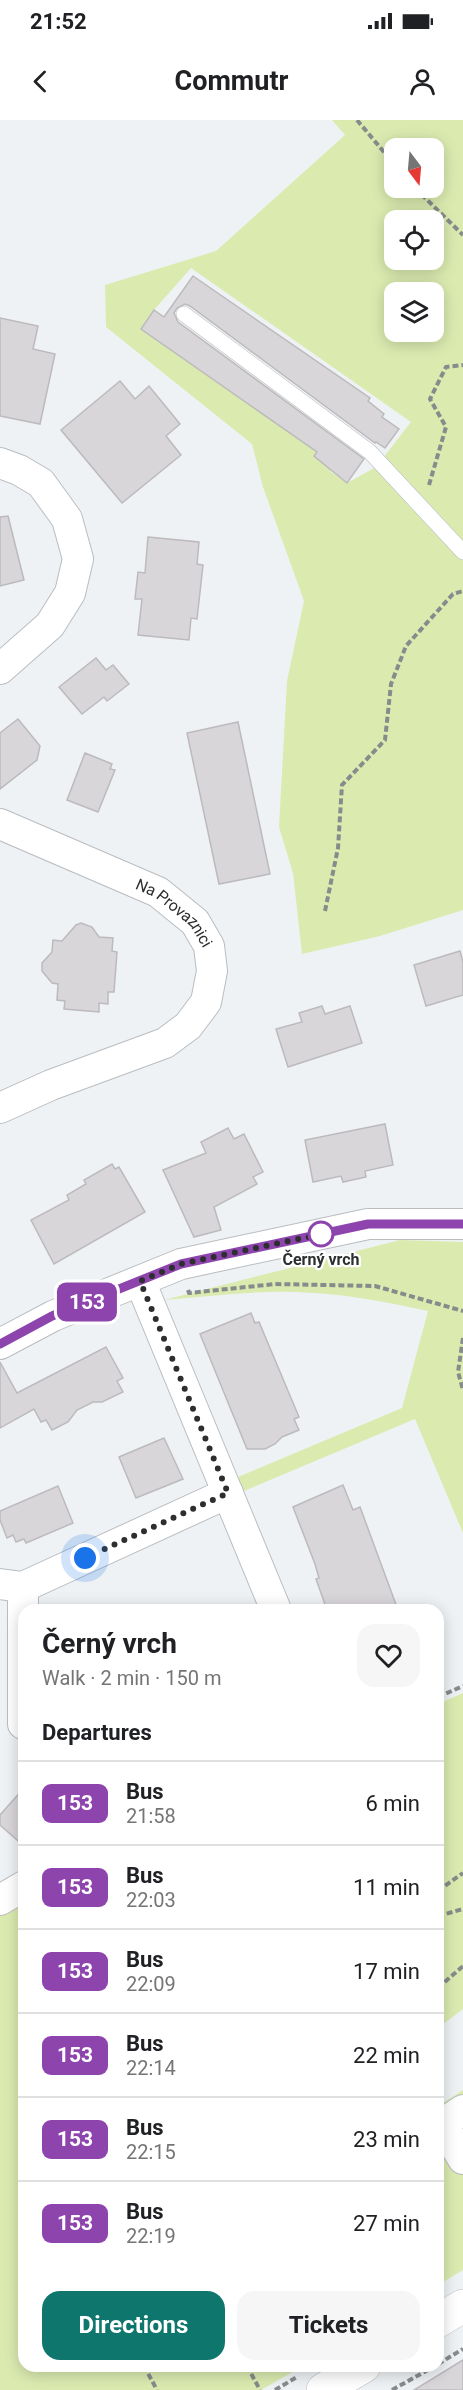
<!DOCTYPE html>
<meta charset="utf-8">
<style>
body{margin:0;font-family:Roboto,sans-serif;background:#f6f6f6;color:#202124;height:100vh;display:flex;flex-direction:column;font-size:22px;white-space:nowrap}
*{box-sizing:border-box;margin:0}
p{font-size:20px;color:#757577}
.icon{flex:none;width:33px;height:33px;fill:none;stroke:currentColor;stroke-width:2;stroke-linecap:round;stroke-linejoin:round}
.map{position:relative;flex:1;overflow:hidden}
.panel{position:absolute;left:18px;top:1484px;width:426px;height:768px;display:flex;flex-direction:column;background:#fff;border-radius:18px;box-shadow:0 3px 15px #0003}
.panel>*{flex:none}
.badge{padding:0 12px;border-radius:9px;font-size:21px;line-height:39px}
.needle{width:39px;rotate:164deg}
.controls{position:absolute;left:384px;top:18px;display:grid;gap:12px}
.controls a{display:grid;place-items:center;width:60px;height:60px;border-radius:12px;background:#fff;box-shadow:0 3px 15px #0003;font-size:30px}
.you{position:absolute;width:30px;height:30px;margin:-15px;border:4px solid #fff;border-radius:50%;background:#1a73e8;box-shadow:0 0 0 9px #1a73e833}
.map>.badge{position:absolute;translate:-50% -50%;box-shadow:0 0 0 3px #fff}
h2{padding:0 24px;font-size:22px;line-height:54px}
.round{display:grid;place-items:center;flex:none;width:63px;height:63px;border-radius:18px;background:#f6f6f6}
.overview{display:flex;align-items:center;justify-content:space-between;height:102px;padding:0 24px}
h1{font-size:28px;font-weight:700;line-height:45px}
.primary-button{display:flex;gap:12px;margin-top:auto;padding:12px 24px}
.primary-button a{flex:1;height:69px;border-radius:18px;background:#0f766e;color:#fff;font-size:24px;font-weight:700;line-height:69px;text-align:center}
.primary-button a+a{background:#f6f6f6;color:#202124}
ul{padding:0;list-style:none}
li{display:flex;align-items:center;gap:18px;height:84px;padding:0 24px;border-top:2px solid #e0e0e0}
li div{flex:1}
li b{display:block;font-size:22px}
li em{font-style:normal}
li .badge{min-width:66px;font-weight:700;text-align:center}
.status{display:flex;justify-content:space-between;align-items:center;height:42px;padding:0 30px;background:#fff;direction:ltr}
.status svg{height:16px;fill:currentColor}
header{display:flex;justify-content:space-between;align-items:center;height:78px;padding:0 24px;background:#fff;font-size:27px;font-weight:700}
.map>svg:first-child{display:block}
</style>
<div class="status"><b>21:52</b><svg viewBox="0 0 49 12"><path d="M0 12V9h3v3zM5 12V6h3v6zM10 12V3h3v9zM15 12V0h3v12zM26 1h20v11H26zM47 4h2v5h-2z"/></svg></div>
<header><svg class="icon" aria-label="back" viewBox="0 0 24 24"><path d="M15 5l-7 7 7 7"/></svg>Commutr<svg class="icon" aria-label="person" viewBox="0 0 24 24"><circle cx="12" cy="8" r="4"/><path d="M4 21q1-7 8-7t8 7"/></svg></header>
<div class="map">
<svg width="463" height="2270" viewBox="0 0 463 2270">
<rect width="100%" height="100%" fill="#eef2f4"/>
<!-- green -->
<g fill="#dbebb0" fill-rule="evenodd">
<path d="M332,0h131v790l-83,26 -78,18 -9,-81 -14,-46 8,-146 17,-80 -41,-114 -11,-43 -146,-117 -1,-42 111,-34 129,-116zM394,28h40v40h-40zM394,100h40v40h-40zM191,148l220,154 -35,45 -29,16 -17,-12 1,-3 -14,-16 -176,-123 13,-19zM394,172h40v40h-40z"/>
<path d="M400,1120l63,2v291l-48,-114 -171,72 -6,-14 164,-69 26,-97c-38,-8 -76,-16 -115,-18 -49,-4 -100,3 -149,7z"/>
<polygon points="463,1573 463,1889 438,1908 438,1584"/>
<polygon points="24,1780 24,2246 303,2246 261,2270 0,2270 0,1795"/>
<polygon points="463,1970 463,2150 438,2165 438,1986"/>
</g>
<!-- building -->
<g fill="#d9d6d9" stroke="#bdbabd" stroke-width="1.5">
<polygon points="193,156 370,278 368,281 384,294 382,297 399,309 385,328 376,322 375,323 190,186 185,184 177,188 174,193 178,202 364,339 347,363 314,336 317,332 141,209 154,190 164,197"/>
<polygon points="0,198 38,206 33,229 55,234 40,304 0,296"/>
<polygon points="120,261 135,279 149,266 180,304 166,316 181,335 122,383 61,310"/>
<polygon points="8,396 24,460 0,466 0,397"/>
<polygon points="148,417 199,422 197,444 203,445 197,499 191,498 189,520 138,515 142,479 135,479 138,452 145,453"/>
<polygon points="96,538 106,550 113,545 129,564 107,581 104,577 82,594 59,567"/>
<polygon points="18,599 40,626 37,640 0,669 0,613"/>
<polygon points="238,602 270,754 219,764 187,613"/>
<polygon points="85,633 112,644 110,649 115,650 98,692 67,680"/>
<polygon points="81,803 92,807 99,817 113,818 112,831 117,832 114,872 108,872 108,884 99,883 99,892 64,889 65,881 57,880 58,864 52,863 42,851 42,843 52,832 53,820 62,821 76,805"/>
<polygon points="460,831 463,842 463,875 426,886 414,845"/>
<polygon points="322,886 325,894 350,886 362,923 288,947 276,909 302,902 299,893"/>
<polygon points="385,1004 393,1045 365,1051 366,1057 343,1062 341,1056 313,1062 305,1020"/>
<polygon points="228,1008 234,1019 244,1014 263,1052 253,1057 257,1064 214,1087 221,1110 194,1117 163,1050 206,1033 201,1022"/>
<polygon points="112,1044 115,1049 119,1047 145,1092 54,1144 31,1100 69,1080 67,1075 86,1064 84,1060"/>
<polygon points="251,1193 255,1203 259,1202 299,1297 294,1299 299,1310 282,1317 275,1324 265,1329 247,1329 200,1214"/>
<polygon points="106,1227 123,1258 117,1261 123,1272 102,1282 93,1282 77,1290 68,1302 52,1310 46,1300 41,1302 34,1289 0,1308 0,1242 17,1273"/>
<polygon points="164,1318 183,1359 136,1378 119,1337"/>
<polygon points="343,1365 353,1390 360,1387 398,1490 327,1490 316,1459 319,1458 315,1444 293,1387"/>
<polygon points="58,1366 73,1403 26,1423 24,1419 16,1422 13,1415 7,1418 0,1400 0,1391"/>
<polygon points="24,1668 24,1726 0,1705 0,1695"/>
<polygon points="463,2240 463,2270 414,2270"/>
</g>
<g fill="none" stroke-linecap="round" stroke-linejoin="round">
<!-- service casing -->
<g stroke="#babdc0" stroke-width="16">
<polyline id="service" points="184,194 370,332 463,432"/>
</g>
<!-- minor casing -->
<g stroke="#babdc0" stroke-width="32">
<g id="minor">
<polyline points="0,343 19,350 41,363 67,399 78,439 70,473 50,505 0,549"/>
<path id="s1" d="M0,704l158,68 37,30 14,24 3,25 -6,31 -18,24 -23,17 -114,42 -51,23"/>
<polyline points="140,1161 276,1490"/>
<polyline points="0,1224 53,1196 181,1144 368,1104 463,1104"/>
<polyline points="0,1464 23,1467 228,1373"/>
<polyline points="23,1604 23,1467"/>
<polyline points="0,1780 24,1766"/>
<polyline points="463,1990 442,2004 463,2039"/>
</g>
</g>
<!-- primary casing -->
<g stroke="#babdc0" stroke-width="34">
<g id="primary">
<polyline points="438,2201 463,2186"/>
<polyline points="323,2270 364,2246"/>
</g>
</g>
<!-- path -->
<g stroke="#888b8c" stroke-width="4" stroke-dasharray="6 3" stroke-linecap="butt">
<polyline points="357,0 394,44"/>
<polyline points="415,68 463,115"/>
<polyline points="429,365 446,307 430,279 446,247 463,245"/>
<polyline points="325,791 338,728 342,665 385,620 391,564 406,526 453,474 463,471"/>
<polyline points="188,1170 189,1173 275,1164 375,1166 463,1191"/>
<polyline points="463,1218 458,1252 463,1270"/>
<polyline points="438,1577 463,1566"/>
<polyline points="438,1771 463,1753"/>
<polyline points="438,1796 463,1789"/>
<polyline points="438,1868 463,1846"/>
<polyline points="438,2244 463,2229"/>
<polyline points="144,2246 157,2270"/>
<polyline points="247,2246 260,2270"/>
<polyline points="275,2270 297,2257"/>
<polyline points="392,2270 435,2246"/>
</g>
<!-- service -->
<use href="#service" stroke="#fff" stroke-width="15"/>
<!-- minor -->
<use href="#minor" stroke="#fff" stroke-width="30"/>
<!-- primary -->
<use href="#primary" stroke="#fff" stroke-width="33"/>
</g>
<g fill="none" stroke-linecap="round" stroke-linejoin="round">
<!-- line casing -->
<g stroke="#fff" stroke-width="14">
<polyline id="line" points="0,1224 52,1196 181,1144 368,1104 463,1104"/>
</g>
<!-- line -->
<use href="#line" stroke="#8e44ad" stroke-width="9"/>
<!-- walk -->
<polyline stroke="#2d2e2f" stroke-width="6" stroke-dasharray="0 10.8" points="85,1438 228,1373 140,1161 181,1144 327,1113 321,1114"/>
</g>
<!-- markers -->
<circle fill="#fff" stroke="#8e44ad" stroke-width="3" cx="321" cy="1114" r="12"/>
<g text-anchor="middle" stroke-width="4.5" stroke-linejoin="round" paint-order="stroke">
<!-- street labels -->
<g font-size="16" fill="#2d2e2f" stroke="#fff">
<text dy="6" stroke="none"><textPath href="#s1" startOffset="198">Na Provaznici</textPath></text>
</g>
<!-- stop labels -->
<g font-size="16" font-weight="bold" fill="#2d2e2f" stroke="#fff">
<text x="321" y="1145">Černý vrch</text>
</g>
</g>
</svg>
<div class="controls">
<a><svg class="needle" viewBox="-14 -14 28 28"><path d="M0-13l5 13h-10z" fill="#e53935"/><path d="M0 13l5-13h-10z" fill="#757577"/></svg></a>
<a><svg class="icon" aria-label="locate" viewBox="0 0 24 24"><circle cx="12" cy="12" r="6"/><path d="M12 2v4M12 18v4M2 12h4M18 12h4"/></svg></a>
<a><svg class="icon" aria-label="layers" viewBox="0 0 24 24"><path d="M12 4l9 5-9 5-9-5zM3 14l9 5 9-5"/></svg></a>
</div>
<div class="you" style="left:85px;top:1438px"></div>
<b class="badge" style="left:87px;top:1182px;background:#8e44ad;color:#fff">153</b>
<section class="panel">
<div class="overview"><div><h1>Černý vrch</h1><p>Walk · 2 min · 150 m</p></div><a class="round"><svg class="icon" aria-label="heart" viewBox="0 0 24 24"><path d="M12 20l-8-8c-3-5 5-10 8-4 3-6 11-1 8 4z"/></svg></a></div>
<h2>Departures</h2>
<ul>
<li><span class="badge" style="background:#8e44ad;color:#fff">153</span><div><b>Bus</b><p>21:58</p></div><em>6 min</em></li>
<li><span class="badge" style="background:#8e44ad;color:#fff">153</span><div><b>Bus</b><p>22:03</p></div><em>11 min</em></li>
<li><span class="badge" style="background:#8e44ad;color:#fff">153</span><div><b>Bus</b><p>22:09</p></div><em>17 min</em></li>
<li><span class="badge" style="background:#8e44ad;color:#fff">153</span><div><b>Bus</b><p>22:14</p></div><em>22 min</em></li>
<li><span class="badge" style="background:#8e44ad;color:#fff">153</span><div><b>Bus</b><p>22:15</p></div><em>23 min</em></li>
<li><span class="badge" style="background:#8e44ad;color:#fff">153</span><div><b>Bus</b><p>22:19</p></div><em>27 min</em></li>
</ul>
<div class="primary-button"><a>Directions</a><a>Tickets</a></div>
</section>
</div>
